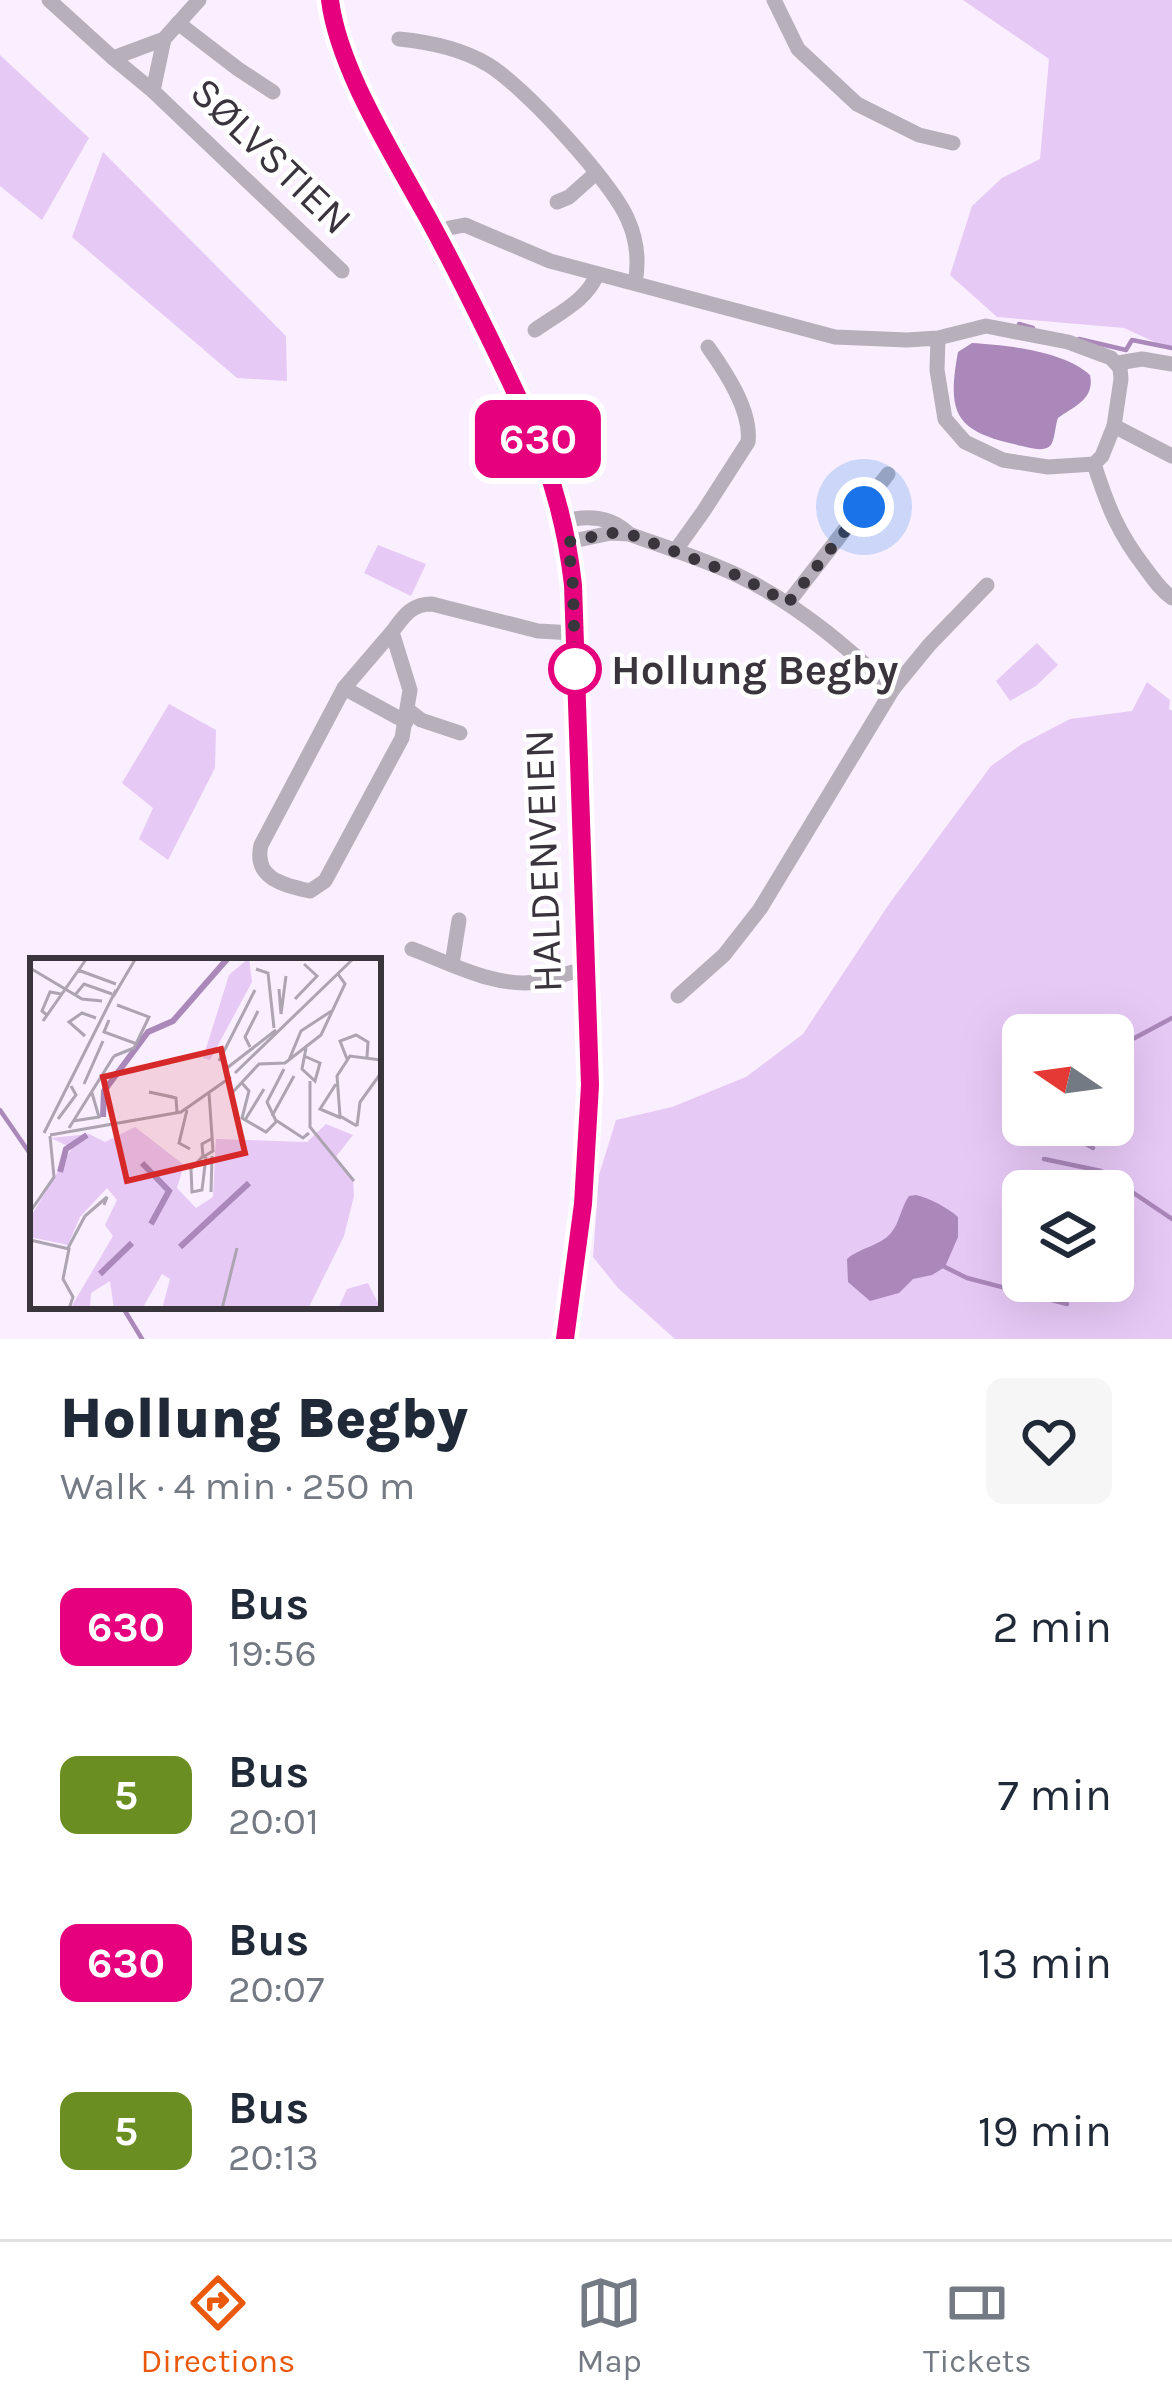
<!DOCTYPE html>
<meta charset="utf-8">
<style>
body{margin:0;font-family:Karla,sans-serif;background:#f6f6f7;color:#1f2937;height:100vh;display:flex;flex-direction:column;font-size:45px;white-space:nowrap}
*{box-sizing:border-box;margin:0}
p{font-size:39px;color:#747a83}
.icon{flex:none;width:66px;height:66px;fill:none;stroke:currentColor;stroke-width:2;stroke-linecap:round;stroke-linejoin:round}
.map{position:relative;height:1339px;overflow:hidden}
.details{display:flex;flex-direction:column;background:#fff;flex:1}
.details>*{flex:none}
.badge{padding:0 24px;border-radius:18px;font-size:42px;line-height:78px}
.needle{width:78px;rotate:283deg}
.tools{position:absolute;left:1002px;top:1014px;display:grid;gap:24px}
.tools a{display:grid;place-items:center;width:132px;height:132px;border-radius:18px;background:#fff;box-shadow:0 12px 48px #0002;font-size:60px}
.you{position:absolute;width:60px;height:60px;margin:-30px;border:9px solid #fff;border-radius:50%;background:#1a73e8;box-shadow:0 0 0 18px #1a73e833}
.map>.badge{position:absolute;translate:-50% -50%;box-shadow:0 0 0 6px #fff}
.round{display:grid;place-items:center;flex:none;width:126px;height:126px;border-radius:18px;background:#f6f6f7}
.headline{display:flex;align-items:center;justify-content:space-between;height:204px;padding:0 60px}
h1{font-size:57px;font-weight:800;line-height:90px}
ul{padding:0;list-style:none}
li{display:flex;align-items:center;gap:36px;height:168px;padding:0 60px}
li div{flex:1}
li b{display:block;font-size:45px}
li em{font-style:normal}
li .badge{min-width:132px;font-weight:700;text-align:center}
.tab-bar{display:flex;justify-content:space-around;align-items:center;height:168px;border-top:3px solid #e0e1e3;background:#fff;font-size:33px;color:#747a83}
.tab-bar a{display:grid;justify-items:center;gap:6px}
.tab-bar .active{color:#ea580c}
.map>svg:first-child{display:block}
</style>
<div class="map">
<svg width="1172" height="1339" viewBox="0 0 1172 1339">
<rect width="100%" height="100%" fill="#f9effe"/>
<!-- green -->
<g fill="#e7c9f6" fill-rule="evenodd">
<polygon points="963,0 1172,0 1172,350 1124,328 997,317 950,275 972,206 1002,178 1040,159 1049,59"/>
<polygon points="0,55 89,138 42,220 0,186"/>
<polygon points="103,152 286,336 287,381 237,378 72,237"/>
<polygon points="378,545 426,564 411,596 364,573"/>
<polygon points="1037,643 1058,665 1036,686 1010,701 996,681"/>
<path d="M1147,682l23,18 -1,9 3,2v628h-497l-57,-51 -25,-31 6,-82 17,-55 56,-13 74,-30 57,-43 86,-130 102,-138 31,-22 48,-25 62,-8zM1023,1035h90v90h-90zM1023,1191h90v90h-90z"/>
<polygon points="169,704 216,730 215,768 168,860 139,839 153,808 122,783"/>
</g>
<!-- water -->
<g fill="#aa88ba">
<path d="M972,343c34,2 93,8 118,32 5,24 -15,31 -32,43 -3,7 -3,23 -8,28 -7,6 -20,2 -28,0 -65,-14 -76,-29 -64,-94z"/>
<path d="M916,1195c14,3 32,13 42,22v20l-13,30 -13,8 -19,4 -14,14 -29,8 -22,-19 -1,-23c12,-11 33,-13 44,-26 9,-11 10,-26 18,-37z"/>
</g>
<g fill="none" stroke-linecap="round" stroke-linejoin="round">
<!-- stream -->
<g stroke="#aa88ba" stroke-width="4.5">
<polyline points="1019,324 1033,328"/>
<polyline points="1079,339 1126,350 1132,340 1172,348"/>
<polyline points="1113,1057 1129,1041 1172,1018"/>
<polyline points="0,1110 33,1158"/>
<polyline points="1053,1125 1093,1148"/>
<polyline points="1023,1128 1028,1125"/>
<polyline points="1044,1159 1101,1171 1172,1219"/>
<polyline points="945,1267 967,1278 1067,1304"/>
<polyline points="122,1306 142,1339"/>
</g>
<!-- street -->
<g stroke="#b7b0ba" stroke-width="15">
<polyline points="49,0 113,58"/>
<polyline points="774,0 798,49 857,104 919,135 953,143"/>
<polyline points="178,23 238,69 273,92"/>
<polyline points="164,39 153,91 113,58 164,39 199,0"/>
<path d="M399,39c31,3 61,9 88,25 35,20 126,119 141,156 9,20 11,42 7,63"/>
<polyline points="153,91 342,271"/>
<polyline points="557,202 569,197 596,173"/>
<polyline points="438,236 449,228 465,225 550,261 835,337 907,340 938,338 986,326 1068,342 1111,358 1120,368 1121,379 1114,426 1102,456 1094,464 1048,467 1003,460 965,442 945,419 937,370 938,338"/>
<path d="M535,330c22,-16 53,-30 62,-56"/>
<polyline points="1118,363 1142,359 1172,364"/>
<polyline points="1114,426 1172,456"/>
<path d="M1094,464c14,43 24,69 52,105 8,11 15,21 26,29"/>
<path d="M564,521c23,-6 45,-5 63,11"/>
<path d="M568,542l43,-9 18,1c38,14 78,26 114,44 57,28 103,69 150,111l37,-45 57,-59"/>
<path d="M675,551l28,-39 45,-70c4,-31 -23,-71 -40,-95"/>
<polyline points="788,603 888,474"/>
<path d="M392,632l-48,56 -83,157c-8,34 23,40 49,46l15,-10 77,-143 8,-48 -18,-58c12,-16 19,-28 40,-28l106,27 36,2"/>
<polyline points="344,688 406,722"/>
<polyline points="408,710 421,720 460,733"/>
<path d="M412,949c38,14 83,39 125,33 17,-2 30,-11 48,-12"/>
<polyline points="452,964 459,920"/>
<polyline points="678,996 724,955 760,909 893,689"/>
</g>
<!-- primary -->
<path stroke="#837789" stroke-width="24" d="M330,0c8,64 58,145 89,202 26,45 49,92 72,139 43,87 71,146 82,244l17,500 -7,119 -18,135"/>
</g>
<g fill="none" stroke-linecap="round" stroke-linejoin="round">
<!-- line casing -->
<g stroke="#fff" stroke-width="27">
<path id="line" d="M330,0c8,65 57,144 89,202 26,45 49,92 72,139 42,87 71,146 82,244l17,500 -7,119 -18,135"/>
</g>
<!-- line -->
<use href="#line" stroke="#e6007e" stroke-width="18"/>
<!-- walk -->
<polyline stroke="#3a343d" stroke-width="12" stroke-dasharray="0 21.6" points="575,669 573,585 568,542 611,533 629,534 741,577 788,603 864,507"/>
</g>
<!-- markers -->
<circle fill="#fff" stroke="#e6007e" stroke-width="6" cx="575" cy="669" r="24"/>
<g text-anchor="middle" stroke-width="9" stroke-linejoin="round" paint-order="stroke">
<!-- street labels -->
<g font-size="42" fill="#3a343d" stroke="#fff">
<text transform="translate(272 155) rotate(44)" y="15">SØLVSTIEN</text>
<text transform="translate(542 861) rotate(-92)" y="15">HALDENVEIEN</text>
</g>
<!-- stop labels -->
<g font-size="42" font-weight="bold" fill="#3a343d" stroke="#fff" text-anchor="start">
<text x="611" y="684">Hollung Begby</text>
</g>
</g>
<!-- overview -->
<g transform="translate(30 958)">
<rect width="351" height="351" fill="#f9effe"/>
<path d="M219,0l3,24 -42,78 -7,-2 26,-83zM296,166l27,11 -18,23 18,20 1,18 -10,40 -36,73h-146l8,-30 -8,-5 -20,35h-28l-4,-28 -19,12 -1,16h-20l43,-73 -8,-11 12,-25 -10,-12 -27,29 -12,28 -38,-8v-19l42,-70 -21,-10 38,-4 16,8 30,-15 49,38 -7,23 19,20 17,-11 3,-58 91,3zM338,325l13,26h-43l9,-20z" fill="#e7c9f6"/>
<path fill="none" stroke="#aa88ba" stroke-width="6" d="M73,159l1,-26 44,-59 25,-11 55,-63M112,205l27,28 -18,33M30,214l6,-23 21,-14M150,289l69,-64M70,316l32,-31"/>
<path fill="none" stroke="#ada4b1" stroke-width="3" d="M0,10l52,31 20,2M226,11l12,4 6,55M48,12l38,14M249,31l2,25 5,-38M45,37l9,-11 28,10M83,39l23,-39M265,41l22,-23 -13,-12M18,58l-6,-5 8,-19 11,2M79,62l-5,12 33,12M13,63l44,-63M55,78l-16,-14 13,-9 14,5M220,89l-5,-10 13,-26M84,98l20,-8 15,-31 -32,-12M274,98l16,7 -5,18 -13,-12 4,-21M317,101l-7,-18 16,-6 12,7 -1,15M259,102l12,-29 32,-21M189,103l36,-71M197,110l49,-38M205,115l119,-115M280,123v46l44,54M211,124l8,9 -7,27 24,14 11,-11 26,17 6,-5M54,126l19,-43M306,126l-16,25 21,9M179,135l4,58 -10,6 -1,-13 9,-5M202,135l27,-29 26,-1 36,-28 24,-51 -7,-10M143,139l-24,-5 27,6 1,15M157,152l-8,33 11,6M242,158l22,-40M28,161l18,-24 -5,-9M215,162l19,-31M43,163l26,-4 -7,-24M246,163l-9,-19 17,-33M327,168l-17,-10 -3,-40 13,-20 31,4M327,168l3,-24 21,-29M39,170l45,-72M14,175l72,-143M20,177l131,-23 50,-35M173,198l-12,13 1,23 10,-2 4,-33M181,234l1,-36M0,254l24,-35 -4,-41M0,282l39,9 -6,30 10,18 -4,12M38,290l17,-32 22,-19 -3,8M192,351l15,-61"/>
<path fill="#d62828" fill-opacity="0.15" stroke="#d62828" stroke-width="6" d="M191,91l24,104 -118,28 -24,-104z"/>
<rect width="351" height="351" fill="none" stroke="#3a343d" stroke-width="6"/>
</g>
</svg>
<div class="tools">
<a><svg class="needle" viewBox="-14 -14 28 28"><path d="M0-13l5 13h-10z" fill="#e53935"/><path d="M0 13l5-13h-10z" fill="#747a83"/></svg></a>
<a><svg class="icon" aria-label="layers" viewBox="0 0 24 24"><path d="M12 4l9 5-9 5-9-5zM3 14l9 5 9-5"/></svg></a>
</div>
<div class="you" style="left:864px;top:507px"></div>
<b class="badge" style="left:538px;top:439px;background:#e6007e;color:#fff">630</b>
</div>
<section class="details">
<div class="headline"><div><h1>Hollung Begby</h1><p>Walk · 4 min · 250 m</p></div><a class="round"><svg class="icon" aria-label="heart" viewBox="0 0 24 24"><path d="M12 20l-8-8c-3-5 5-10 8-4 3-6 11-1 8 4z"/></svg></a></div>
<ul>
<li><span class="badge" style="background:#e6007e;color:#fff">630</span><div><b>Bus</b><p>19:56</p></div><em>2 min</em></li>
<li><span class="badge" style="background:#6b8e23;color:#fff">5</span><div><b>Bus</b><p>20:01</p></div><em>7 min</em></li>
<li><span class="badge" style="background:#e6007e;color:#fff">630</span><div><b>Bus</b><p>20:07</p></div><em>13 min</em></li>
<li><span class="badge" style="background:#6b8e23;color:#fff">5</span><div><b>Bus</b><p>20:13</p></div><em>19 min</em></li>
</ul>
</section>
<nav class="tab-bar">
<a class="active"><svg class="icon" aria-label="directions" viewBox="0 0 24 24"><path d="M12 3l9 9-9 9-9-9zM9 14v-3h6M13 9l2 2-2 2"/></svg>Directions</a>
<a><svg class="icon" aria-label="map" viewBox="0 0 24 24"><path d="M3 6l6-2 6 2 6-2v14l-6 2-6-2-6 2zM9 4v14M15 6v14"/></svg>Map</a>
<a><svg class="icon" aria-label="tickets" viewBox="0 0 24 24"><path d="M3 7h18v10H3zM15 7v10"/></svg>Tickets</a>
</nav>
